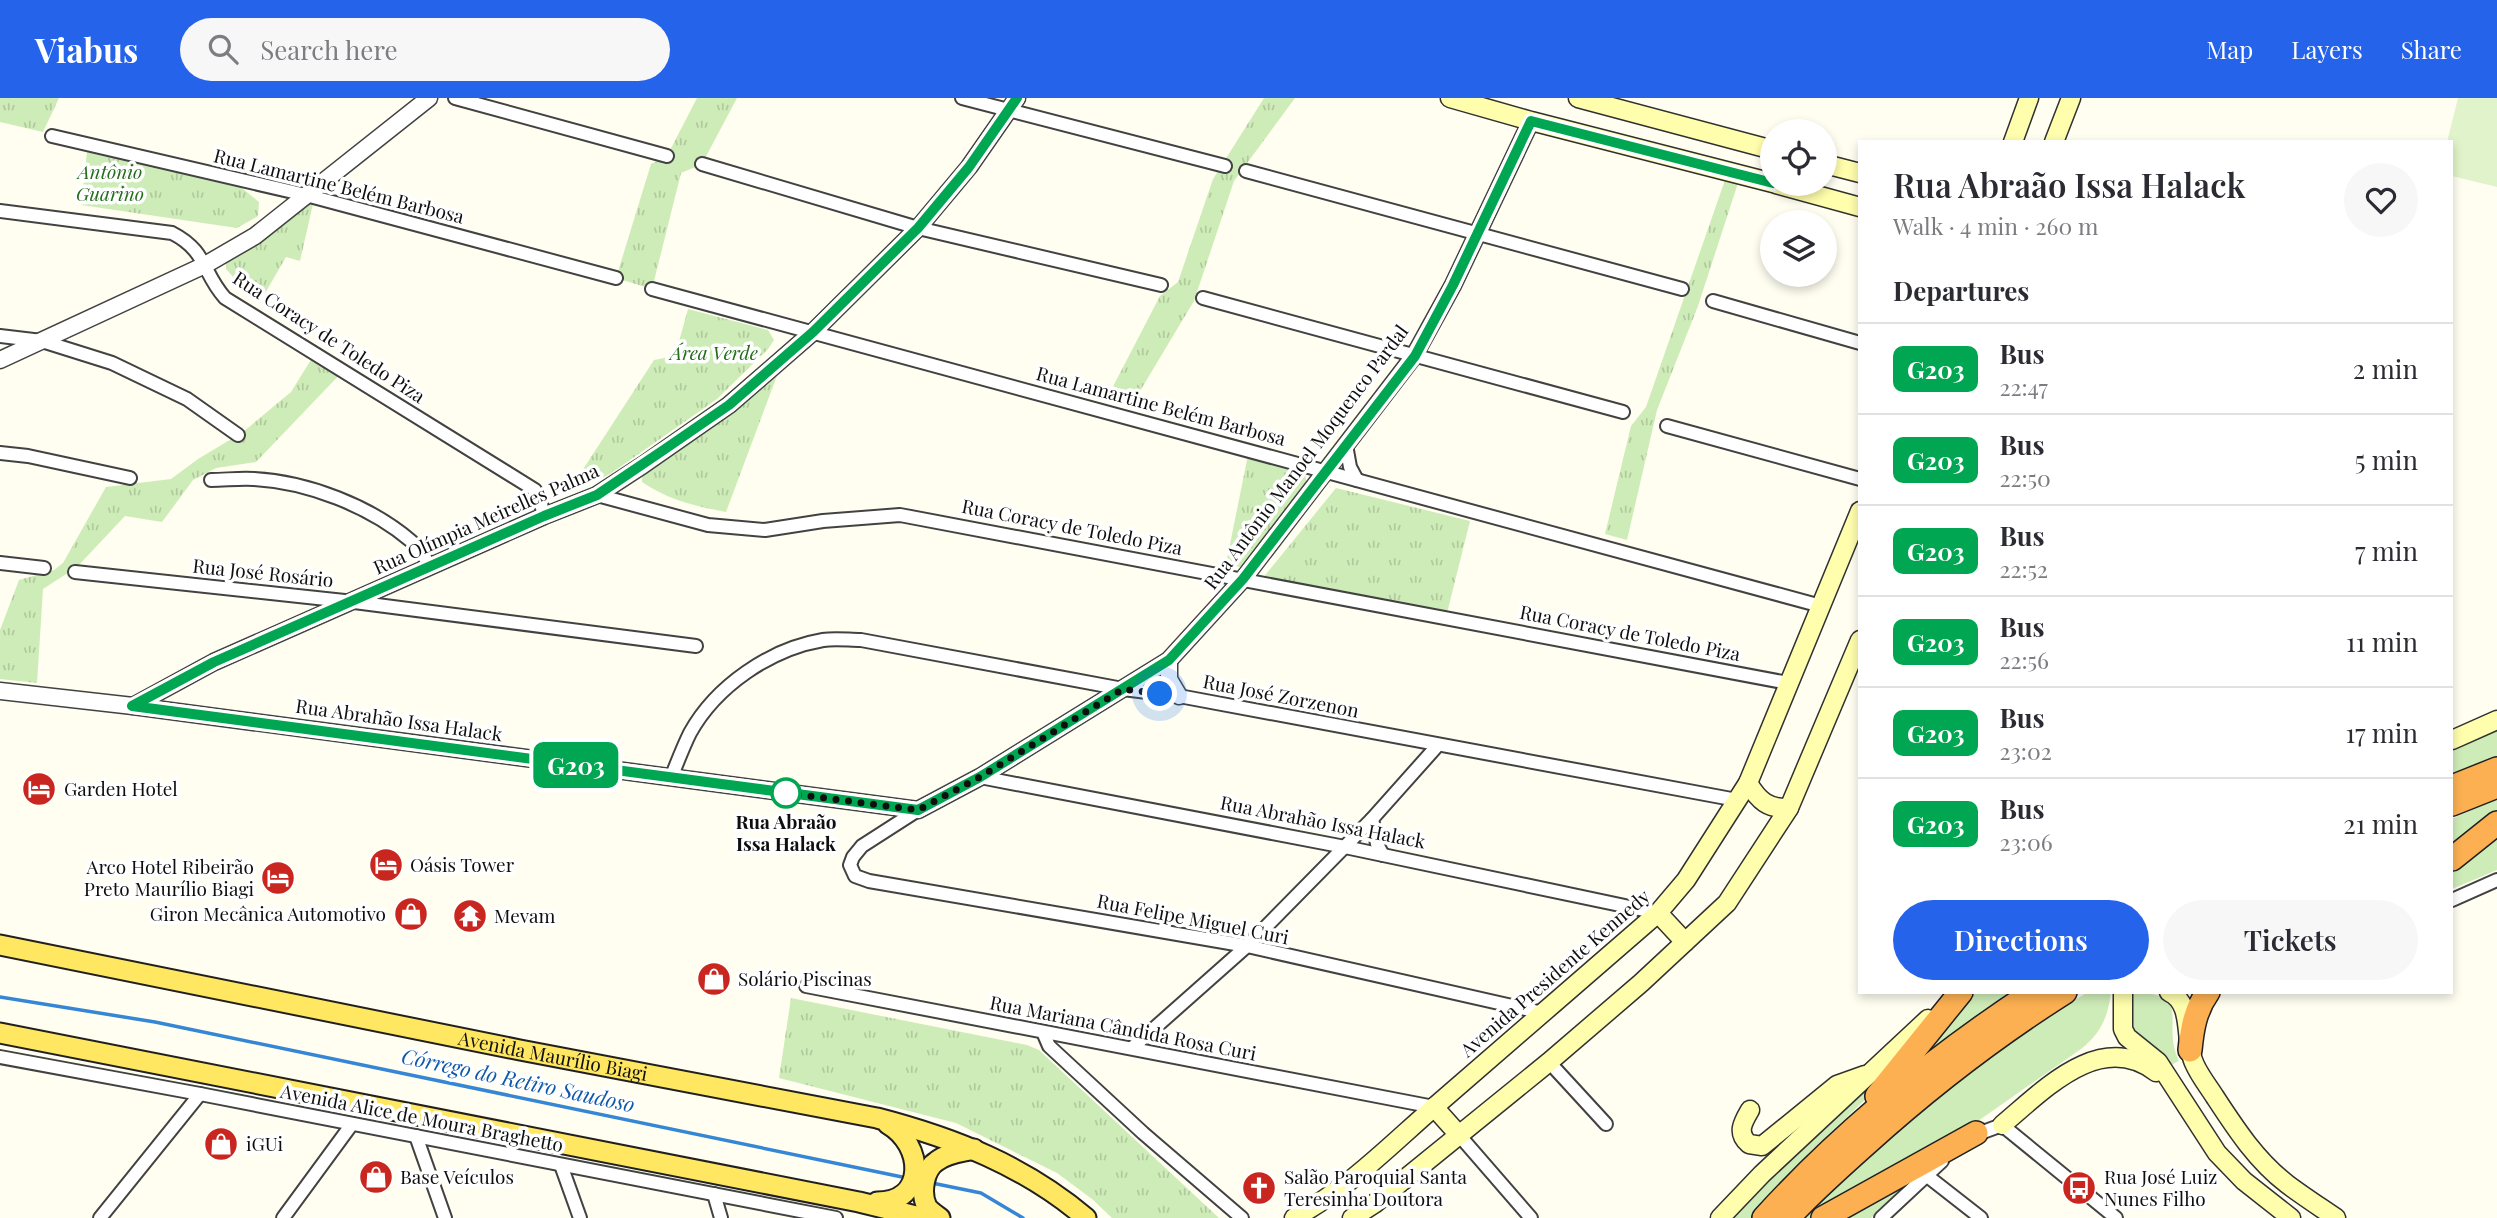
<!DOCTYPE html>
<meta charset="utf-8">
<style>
body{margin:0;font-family:"Playfair Display",serif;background:#f7f7f7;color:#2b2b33;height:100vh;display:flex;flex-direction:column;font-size:26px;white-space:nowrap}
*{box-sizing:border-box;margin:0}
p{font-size:23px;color:#7c7c81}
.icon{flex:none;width:38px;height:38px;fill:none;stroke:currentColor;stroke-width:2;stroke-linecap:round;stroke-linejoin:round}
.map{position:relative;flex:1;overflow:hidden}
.details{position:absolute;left:1858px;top:42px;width:595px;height:854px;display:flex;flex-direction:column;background:#fff;border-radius:0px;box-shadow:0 4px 10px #0003}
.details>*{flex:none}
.badge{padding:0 14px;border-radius:10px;font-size:24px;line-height:46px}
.buttons{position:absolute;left:1760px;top:21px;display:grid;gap:14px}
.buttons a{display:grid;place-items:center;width:77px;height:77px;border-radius:50%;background:#fff;box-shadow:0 4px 10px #0003;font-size:35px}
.you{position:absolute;width:35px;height:35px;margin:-18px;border:5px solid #fff;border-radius:50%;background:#1a73e8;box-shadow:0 0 0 10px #1a73e833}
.map>.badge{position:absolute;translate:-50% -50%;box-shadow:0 0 0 4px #fff}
h2{padding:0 35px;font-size:26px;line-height:63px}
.round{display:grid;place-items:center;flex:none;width:74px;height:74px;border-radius:37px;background:#f7f7f7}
.overview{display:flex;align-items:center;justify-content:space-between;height:119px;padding:0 35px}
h1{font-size:33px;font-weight:600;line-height:52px}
.primary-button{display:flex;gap:14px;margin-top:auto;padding:14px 35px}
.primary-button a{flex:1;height:80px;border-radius:42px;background:#2563eb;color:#fff;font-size:28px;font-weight:600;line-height:80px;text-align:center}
.primary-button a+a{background:#f7f7f7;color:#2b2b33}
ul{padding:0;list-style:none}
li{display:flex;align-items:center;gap:21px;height:91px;padding:0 35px;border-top:2px solid #e1e1e2}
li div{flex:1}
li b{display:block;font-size:26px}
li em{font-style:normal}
li .badge{min-width:77px;font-weight:700;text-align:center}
header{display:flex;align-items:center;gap:42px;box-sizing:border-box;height:98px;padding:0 35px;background:#2563eb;color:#fff}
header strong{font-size:33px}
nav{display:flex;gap:38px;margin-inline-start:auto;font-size:24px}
.search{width:490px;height:63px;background:#f7f7f7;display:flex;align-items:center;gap:18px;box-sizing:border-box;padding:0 24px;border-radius:38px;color:#7c7c81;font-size:26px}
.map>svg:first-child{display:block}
</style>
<header>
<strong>Viabus</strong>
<div class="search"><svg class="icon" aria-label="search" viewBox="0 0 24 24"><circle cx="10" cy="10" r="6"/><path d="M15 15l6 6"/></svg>Search here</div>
<nav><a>Map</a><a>Layers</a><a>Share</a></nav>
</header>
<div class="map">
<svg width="2497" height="1120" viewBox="0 0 2497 1120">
<defs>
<pattern id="park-tufts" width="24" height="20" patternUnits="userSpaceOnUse" patternTransform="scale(1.75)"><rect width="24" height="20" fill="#ceecb8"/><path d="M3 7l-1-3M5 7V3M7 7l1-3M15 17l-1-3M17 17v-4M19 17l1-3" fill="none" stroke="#b0c99d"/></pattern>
</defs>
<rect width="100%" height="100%" fill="#fffef1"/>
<!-- grass -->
<g fill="#ceecb8">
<polygon points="2497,632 2497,659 2452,676 2452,652"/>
<polygon points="2497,700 2497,715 2452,750 2452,721"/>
<polygon points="2497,734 2497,772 2452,791 2452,770"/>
<polygon points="1970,894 2016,894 1917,967"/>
<path d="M2088,894h23c-3,25 -10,41 -30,57l-103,72 -167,97h-8c84,-88 181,-164 285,-226z"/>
<path d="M2125,894c74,0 34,28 54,69l-10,5 -39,-34z"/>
<polygon points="1922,930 1870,997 1812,1052 1810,1059 1751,1120 1728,1120"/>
<polygon points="1929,1068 1871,1120 1833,1120"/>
</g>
<!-- park -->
<g fill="url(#park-tufts)">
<polygon points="0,0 59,0 43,34 0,24"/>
<polygon points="697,0 737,0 702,66 681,75 652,191 616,180 651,66 667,58"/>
<polygon points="1264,0 1295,0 1234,83 1194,203 1131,308 1106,302 1160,198 1178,184 1213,81"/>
<polygon points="87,54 237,86 259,104 258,118 237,130 81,107"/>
<polygon points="1725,82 1738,85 1698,208 1657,312 1627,442 1605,436 1631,328 1646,309"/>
<polygon points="305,105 313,106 300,163 286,159 264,197 235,181 226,171 226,158"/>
<polygon points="688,211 768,232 774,242 768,251 717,301 610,376 592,385 580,376 654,262 675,258"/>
<polygon points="317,252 346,270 256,364 216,370 193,382 162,424 125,418 77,469 43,491 37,585 0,581 0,532 19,482 54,472 63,465 106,389 171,381 198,361 243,334 291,294"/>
<path d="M781,267l-55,147c-31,-6 -58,-12 -84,-30l1,-17z"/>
<polygon points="1249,352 1303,366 1307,386 1247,465 1240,469 1226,466"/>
<polygon points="1336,390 1470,423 1446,519 1258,486"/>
<polygon points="791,900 1027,947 1039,952 1219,1120 1112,1120 1092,1101 1057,1075 956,1025 779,980"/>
</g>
<!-- pitch -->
<polygon fill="#e1f3ca" points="2458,0 2497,0 2497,89 2452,78 2452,44 2447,44"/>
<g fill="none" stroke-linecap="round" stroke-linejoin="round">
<!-- stream -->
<g stroke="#3586d5" stroke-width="3.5">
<polyline points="0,899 155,924 907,1080"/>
<polyline points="932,1085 981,1095 1023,1120"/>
</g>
<!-- minor casing -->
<g stroke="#424242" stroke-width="16">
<g id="minor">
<polyline points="455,0 667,58"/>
<polyline points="962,0 1225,68"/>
<polyline points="52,38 306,97 616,180"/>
<polyline points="702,66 918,130 1161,187"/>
<polyline points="1246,73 1682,191"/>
<path d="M0,113l172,22c35,18 30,39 53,65l310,192 5,10 4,16"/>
<polyline points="652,191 1821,508"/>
<polyline points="1203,200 1623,314"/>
<polyline points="1713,203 1860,245"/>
<polyline points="0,238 42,243 112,265 187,301 238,337"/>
<polyline points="1667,328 1860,381"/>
<polyline points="1346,347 1350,369 1357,382"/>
<polyline points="0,355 28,358 130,380"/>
<path d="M211,382c14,0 29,-2 43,-1 54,3 116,27 157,62 8,7 14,17 20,26"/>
<polyline points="597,397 708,427 765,432 823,423 900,417 1788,585"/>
<polyline points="0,465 44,470"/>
<polyline points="75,474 354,504 696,548"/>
<polyline points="980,679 1345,749 1658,815"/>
<path d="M671,680c6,-15 12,-31 19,-45 26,-47 80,-84 133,-93 12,-2 26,0 38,0l262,49 56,7 558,104"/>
<polyline points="918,712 862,748 853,759 850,767 855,778 869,783 1247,848 1543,915"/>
<polyline points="1372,721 1377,746 1383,757"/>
<polyline points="2452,802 2497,782"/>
<polyline points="806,888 1434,1009"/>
<polyline points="1043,934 1049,948 1143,1035 1242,1120"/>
<polyline points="1132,950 1247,848 1372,721 1438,647"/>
<polyline points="0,959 200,996 836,1120"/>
<polyline points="1549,964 1606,1026"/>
<polyline points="1459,1037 1531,1120"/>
<polyline points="416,1038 445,1120"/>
<polyline points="1972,1038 2002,1027 2116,1120"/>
<polyline points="561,1067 580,1120"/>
<polyline points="1926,1077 1981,1120"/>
<polyline points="714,1096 721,1120"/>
<polyline points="100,1120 200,996"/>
<polyline points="283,1120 352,1026"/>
<polyline points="1881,1120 1942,1063"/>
</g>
</g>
<!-- tertiary casing -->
<g stroke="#424242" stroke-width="19">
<g id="tertiary">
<polyline points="0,262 205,167 255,138 429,0"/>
<polyline points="1169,562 1169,581 1179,598"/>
<polyline points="0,593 133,608 918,712 980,679 1169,562 1243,481 1414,258 1453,187 1531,23"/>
<polyline points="133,608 214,564 544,418 597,397 643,367 729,307 813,234 918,130 969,69 1017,0"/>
</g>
</g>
<!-- secondary casing -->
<g stroke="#313131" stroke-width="21">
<g id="secondary">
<polyline points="1450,0 1531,23 1773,85"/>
<polyline points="1578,0 1773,52"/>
<polyline points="2013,44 2029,0"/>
<polyline points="2054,44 2071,0"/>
<polyline points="1825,66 1860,75"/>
<polyline points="1776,86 1860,109"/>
<polyline points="2452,642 2497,622"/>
<path d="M1748,685c11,18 20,26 41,25"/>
<polyline points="1658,815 1685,844"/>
<polyline points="2123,894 2123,931 2127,939 2158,964 2217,1055 2244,1083 2291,1120"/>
<path d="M2169,894c26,12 14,50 26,73 5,11 13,21 20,32 21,32 41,63 72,87 16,12 33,23 49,34"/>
<polyline points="1434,1009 1459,1037"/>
<path d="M1750,1012c-7,12 -14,23 -1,34l13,2 75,-61 28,-10"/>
<path d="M2002,1027c41,-34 98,-96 154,-53"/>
<path d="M1294,1120c58,-32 96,-73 146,-116 73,-63 145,-126 218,-189l28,-33 62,-97 112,-272"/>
<polyline points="1352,1120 1374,1106 1549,964 1641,885 1727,805 1789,710 1860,542"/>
<polyline points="1720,1120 1762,1076 1928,921"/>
</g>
</g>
<!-- primary casing -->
<g stroke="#202020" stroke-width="23">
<g id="primary">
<path id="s1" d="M0,847l520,105 357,68c77,20 148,48 209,100"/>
<polyline points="0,935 859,1104 924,1120"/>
<path d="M877,1104c50,0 47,-57 11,-78"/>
<path d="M940,1120c-4,-3 -10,-7 -13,-11 -7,-14 -3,-38 10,-46 10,-8 25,-9 37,-12"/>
</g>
</g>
<!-- motorway casing -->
<g stroke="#202020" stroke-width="26">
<g id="motorway">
<polyline points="2452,689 2497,671"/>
<polyline points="2452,706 2497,688"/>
<polyline points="2452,761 2497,725"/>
<path d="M2190,952c2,-21 5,-40 18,-58"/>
<polyline points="1877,998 1961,894"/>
<path d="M1764,1120c78,-86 172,-162 269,-226"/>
<path d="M1788,1120c24,-26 51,-50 78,-74 62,-56 128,-107 199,-152"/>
<polyline points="1823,1120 1976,1035"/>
</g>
</g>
<!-- minor -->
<use href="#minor" stroke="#fff" stroke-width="12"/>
<!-- tertiary -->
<use href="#tertiary" stroke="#fff" stroke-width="16"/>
<!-- secondary -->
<use href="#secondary" stroke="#fffeac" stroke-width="18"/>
<!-- primary -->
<use href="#primary" stroke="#ffe761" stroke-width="19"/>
<!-- motorway -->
<use href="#motorway" stroke="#fcb052" stroke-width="23"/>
</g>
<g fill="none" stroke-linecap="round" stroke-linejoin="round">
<!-- line casing -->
<g stroke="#fff" stroke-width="16">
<polyline id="line" points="1017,0 969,69 918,130 813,234 729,307 665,351 597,397 544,418 214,564 132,608 918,712 980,679 1169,562 1243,481 1415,258 1453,187 1531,23 1773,85"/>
</g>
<!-- line -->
<use href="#line" stroke="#00a651" stroke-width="10"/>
<!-- walk -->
<polyline stroke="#0f0f0f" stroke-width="7" stroke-dasharray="0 12.6" points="786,695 918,712 980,679 1123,591 1160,596"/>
</g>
<!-- icons -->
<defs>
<g id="hotel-disc" transform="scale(1.75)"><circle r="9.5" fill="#c8261e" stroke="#fff"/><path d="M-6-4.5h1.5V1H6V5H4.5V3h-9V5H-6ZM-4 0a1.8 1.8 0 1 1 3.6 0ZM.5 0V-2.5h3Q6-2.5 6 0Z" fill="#fff"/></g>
<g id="shop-disc" transform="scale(1.75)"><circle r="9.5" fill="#c8261e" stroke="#fff"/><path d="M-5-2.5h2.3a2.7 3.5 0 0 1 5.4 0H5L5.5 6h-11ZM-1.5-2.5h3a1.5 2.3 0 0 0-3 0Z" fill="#fff"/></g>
<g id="temple-disc" transform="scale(1.75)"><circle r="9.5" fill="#c8261e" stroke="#fff"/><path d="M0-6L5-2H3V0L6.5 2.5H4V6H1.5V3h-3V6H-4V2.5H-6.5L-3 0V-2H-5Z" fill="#fff"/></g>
<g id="church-disc" transform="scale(1.75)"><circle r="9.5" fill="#c8261e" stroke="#fff"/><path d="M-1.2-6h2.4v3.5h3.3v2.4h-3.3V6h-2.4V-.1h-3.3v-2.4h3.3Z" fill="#fff"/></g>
<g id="bus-disc" transform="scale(1.75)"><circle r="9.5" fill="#c8261e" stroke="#fff"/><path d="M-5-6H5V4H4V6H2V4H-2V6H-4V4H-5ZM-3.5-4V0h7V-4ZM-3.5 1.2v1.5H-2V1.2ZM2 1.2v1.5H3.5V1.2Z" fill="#fff"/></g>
</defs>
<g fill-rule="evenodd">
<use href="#hotel-disc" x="39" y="691"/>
<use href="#hotel-disc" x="386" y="767"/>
<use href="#hotel-disc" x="278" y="780"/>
<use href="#shop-disc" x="411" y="816"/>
<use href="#temple-disc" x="470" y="818"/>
<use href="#shop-disc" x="714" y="881"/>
<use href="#shop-disc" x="221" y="1046"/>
<use href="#shop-disc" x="376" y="1079"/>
<use href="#church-disc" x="1259" y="1090"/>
<use href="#bus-disc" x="2079" y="1090"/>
</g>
<!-- markers -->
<circle fill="#fff" stroke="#00a651" stroke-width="3.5" cx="786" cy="695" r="14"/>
<g text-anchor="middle" stroke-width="7" stroke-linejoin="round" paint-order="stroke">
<!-- park labels -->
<g font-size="19" font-style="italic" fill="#246c1b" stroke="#fff">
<text x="110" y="81">Antônio<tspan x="110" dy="22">Guarino</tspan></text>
<text x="714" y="262">Área Verde</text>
</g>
<!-- street labels -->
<g font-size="19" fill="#0f0f0f" stroke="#fff">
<text transform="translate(339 88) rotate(14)" y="7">Rua Lamartine Belém Barbosa</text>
<text transform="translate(329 239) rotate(33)" y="7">Rua Coracy de Toledo Piza</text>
<text transform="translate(1161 308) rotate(15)" y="7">Rua Lamartine Belém Barbosa</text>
<text transform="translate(1306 359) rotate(-53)" y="7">Rua Antônio Manoel Moquenco Pardal</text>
<text transform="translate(486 421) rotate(-24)" y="7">Rua Olímpia Meirelles Palma</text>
<text transform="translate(1072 429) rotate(11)" y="7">Rua Coracy de Toledo Piza</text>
<text transform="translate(263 475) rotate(6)" y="7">Rua José Rosário</text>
<text transform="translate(1630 535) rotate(11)" y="7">Rua Coracy de Toledo Piza</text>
<text transform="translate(1281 598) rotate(11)" y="7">Rua José Zorzenon</text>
<text transform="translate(399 622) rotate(8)" y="7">Rua Abrahão Issa Halack</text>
<text transform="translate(1323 724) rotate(11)" y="7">Rua Abrahão Issa Halack</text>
<text transform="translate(1193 821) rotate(11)" y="7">Rua Felipe Miguel Curi</text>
<text transform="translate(1555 875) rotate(-41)" y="7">Avenida Presidente Kennedy</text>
<text transform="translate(1123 930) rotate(11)" y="7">Rua Mariana Cândida Rosa Curi</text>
<text dy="7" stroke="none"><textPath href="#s1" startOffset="564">Avenida Maurílio Biagi</textPath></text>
<text transform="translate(422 1020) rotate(11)" y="7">Avenida Alice de Moura Braghetto</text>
</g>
<!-- poi labels -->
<g font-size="19" fill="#0f0f0f" stroke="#fff" text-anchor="start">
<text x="64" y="698">Garden Hotel</text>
<text x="410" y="774">Oásis Tower</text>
<text x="254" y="776" text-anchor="end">Arco Hotel Ribeirão<tspan x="254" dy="22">Preto Maurílio Biagi</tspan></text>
<text x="386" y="823" text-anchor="end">Giron Mecânica Automotivo</text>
<text x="494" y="825">Mevam</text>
<text x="738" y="888">Solário Piscinas</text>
<text x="246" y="1053">iGUi</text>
<text x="400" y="1086">Base Veículos</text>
<text x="1284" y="1086">Salão Paroquial Santa<tspan x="1284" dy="22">Teresinha Doutora</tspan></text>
<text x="2104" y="1086">Rua José Luiz<tspan x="2104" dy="22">Nunes Filho</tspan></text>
</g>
<!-- stop labels -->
<g font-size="19" font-weight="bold" fill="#0f0f0f" stroke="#fff">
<text x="786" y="731">Rua Abraão<tspan x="786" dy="22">Issa Halack</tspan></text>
</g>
<!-- water labels -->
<g font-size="21" font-style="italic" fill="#1058a9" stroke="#fff">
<text transform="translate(518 983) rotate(12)" y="7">Córrego do Retiro Saudoso</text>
</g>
</g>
</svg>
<div class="buttons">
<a><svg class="icon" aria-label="locate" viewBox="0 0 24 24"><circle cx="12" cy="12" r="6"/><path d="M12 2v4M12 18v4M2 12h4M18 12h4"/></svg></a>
<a><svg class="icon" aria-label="layers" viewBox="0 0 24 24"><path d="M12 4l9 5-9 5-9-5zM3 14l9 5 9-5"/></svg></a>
</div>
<div class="you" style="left:1160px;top:596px"></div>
<b class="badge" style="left:576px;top:667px;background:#00a651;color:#fff">G203</b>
<section class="details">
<div class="overview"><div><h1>Rua Abraão Issa Halack</h1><p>Walk · 4 min · 260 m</p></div><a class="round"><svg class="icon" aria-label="heart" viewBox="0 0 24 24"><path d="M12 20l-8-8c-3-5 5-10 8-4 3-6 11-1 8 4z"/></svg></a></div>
<h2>Departures</h2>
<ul>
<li><span class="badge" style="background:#00a651;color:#fff">G203</span><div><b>Bus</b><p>22:47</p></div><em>2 min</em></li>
<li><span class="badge" style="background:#00a651;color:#fff">G203</span><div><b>Bus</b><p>22:50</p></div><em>5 min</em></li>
<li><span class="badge" style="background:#00a651;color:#fff">G203</span><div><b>Bus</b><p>22:52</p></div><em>7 min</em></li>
<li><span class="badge" style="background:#00a651;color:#fff">G203</span><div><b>Bus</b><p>22:56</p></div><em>11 min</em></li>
<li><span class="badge" style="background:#00a651;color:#fff">G203</span><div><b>Bus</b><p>23:02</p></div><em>17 min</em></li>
<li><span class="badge" style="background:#00a651;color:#fff">G203</span><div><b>Bus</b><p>23:06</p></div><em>21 min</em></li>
</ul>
<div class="primary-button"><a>Directions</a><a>Tickets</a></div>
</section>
</div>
